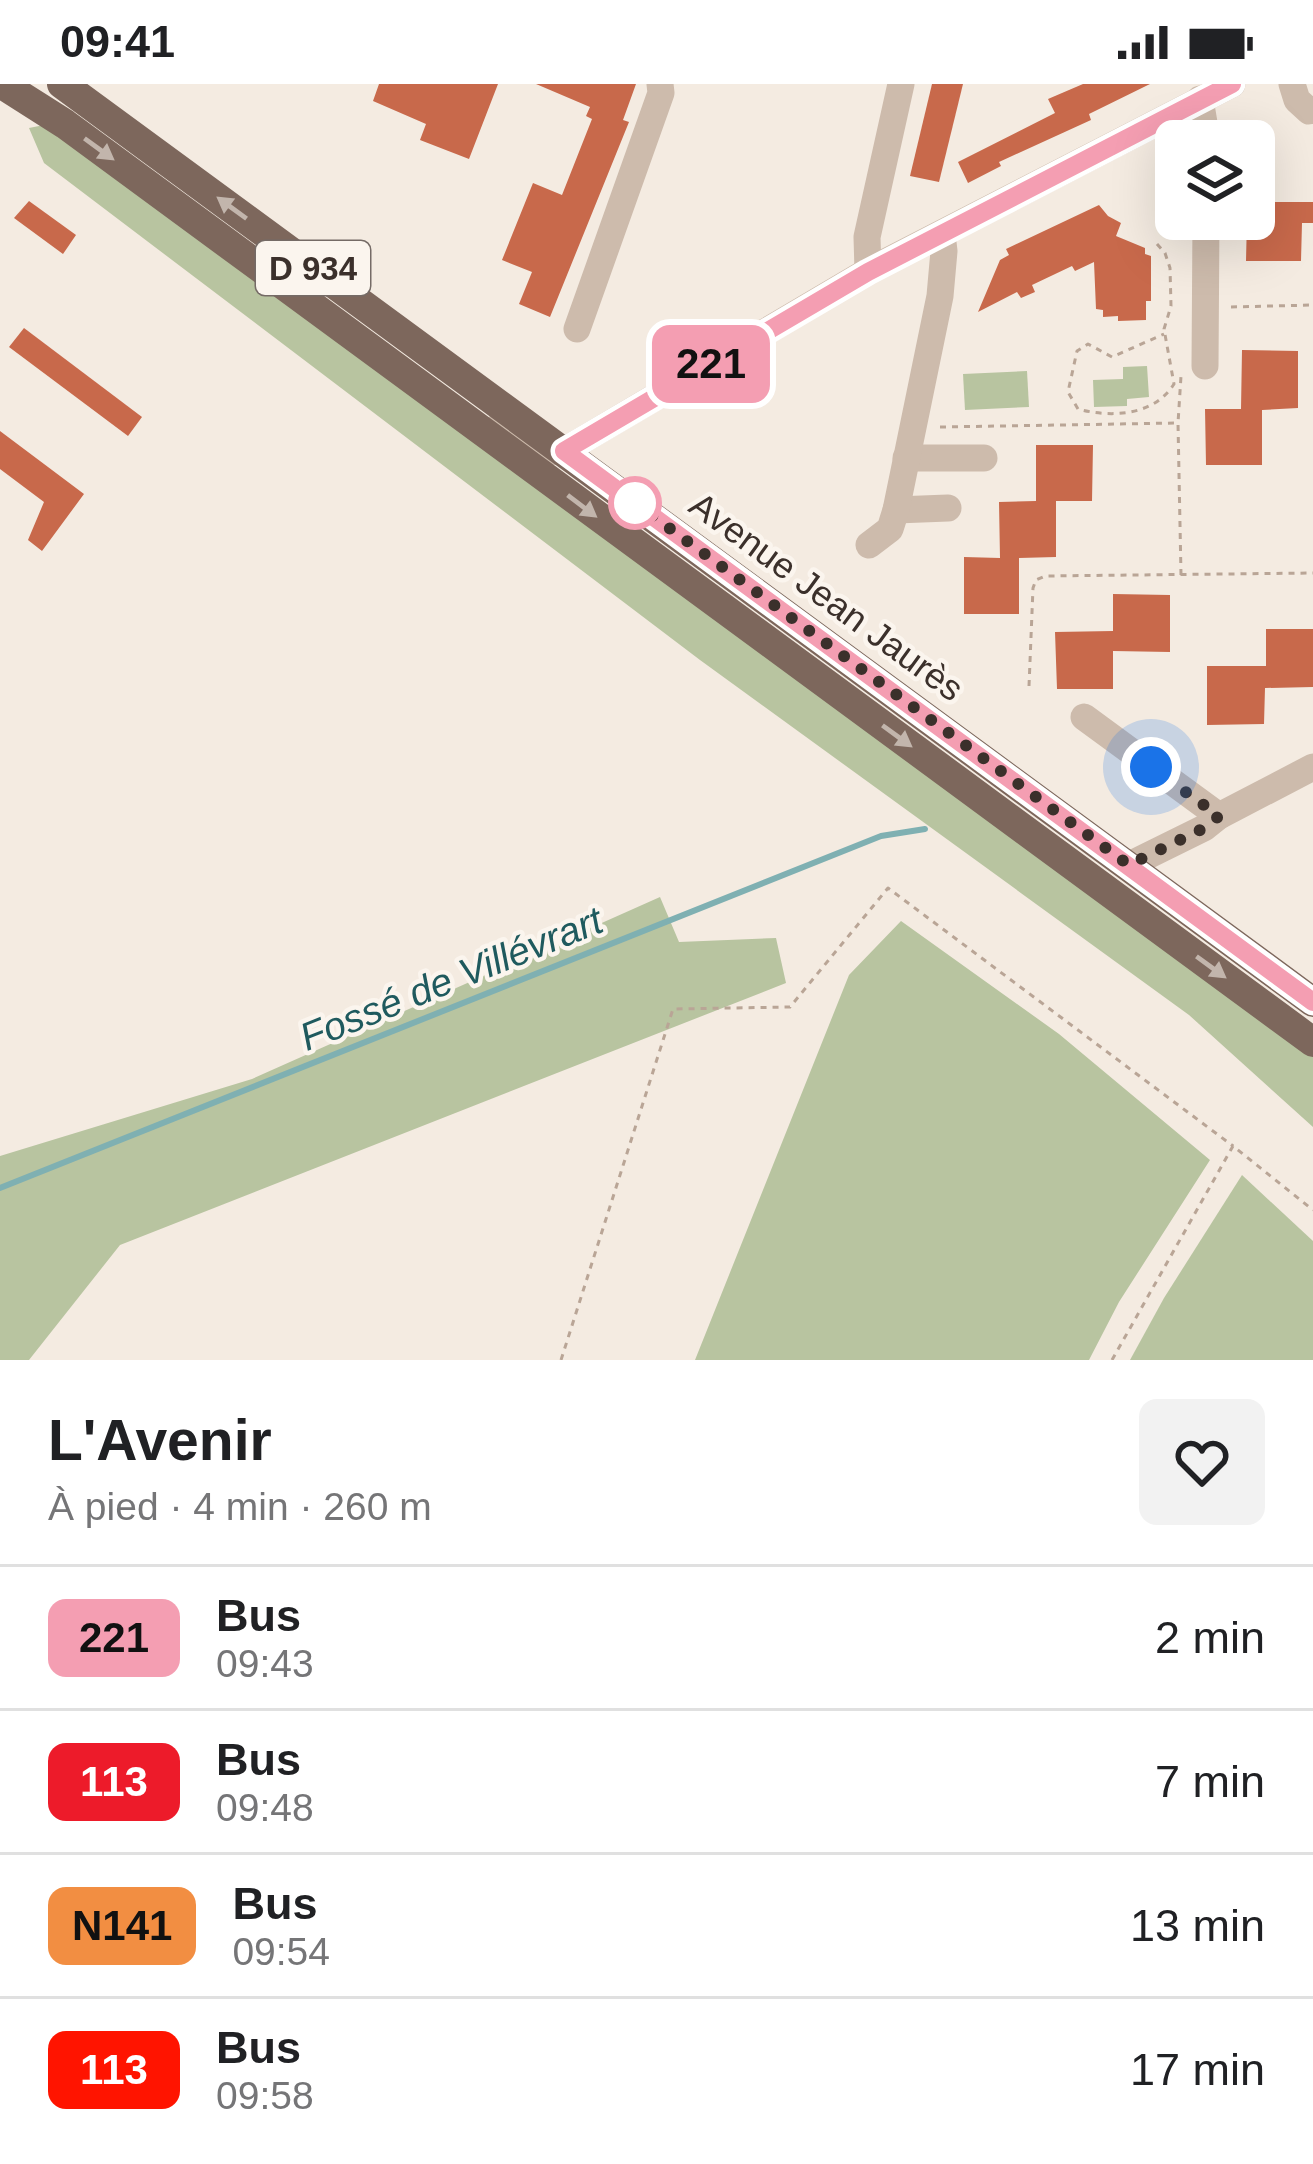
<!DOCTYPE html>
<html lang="fr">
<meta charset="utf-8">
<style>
body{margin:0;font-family:Helvetica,sans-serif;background:#f2f2f2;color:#202124;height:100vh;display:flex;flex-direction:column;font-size:45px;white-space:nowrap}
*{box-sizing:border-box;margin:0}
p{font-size:39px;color:#757577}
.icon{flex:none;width:66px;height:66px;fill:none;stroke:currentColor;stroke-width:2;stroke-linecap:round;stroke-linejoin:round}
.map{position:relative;height:1276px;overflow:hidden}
.side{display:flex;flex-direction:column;background:#fff;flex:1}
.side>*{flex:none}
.badge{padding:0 24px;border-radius:18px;font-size:42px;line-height:78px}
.fabs{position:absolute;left:1155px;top:36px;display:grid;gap:24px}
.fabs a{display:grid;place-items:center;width:120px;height:120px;border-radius:18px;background:#fff;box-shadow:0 12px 48px #0002;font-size:60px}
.you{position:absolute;width:60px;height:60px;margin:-30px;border:9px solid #fff;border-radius:50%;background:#1a73e8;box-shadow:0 0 0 18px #1a73e833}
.map>.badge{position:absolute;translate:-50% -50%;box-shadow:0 0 0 6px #fff}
.round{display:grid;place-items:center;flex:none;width:126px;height:126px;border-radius:18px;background:#f2f2f2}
.summary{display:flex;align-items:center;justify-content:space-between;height:204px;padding:0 48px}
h1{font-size:57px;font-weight:600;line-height:90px}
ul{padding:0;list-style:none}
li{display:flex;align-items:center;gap:36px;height:144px;padding:0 48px;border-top:3px solid #e0e0e0}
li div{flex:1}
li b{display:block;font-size:45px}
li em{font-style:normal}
li .badge{min-width:132px;font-weight:700;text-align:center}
.status{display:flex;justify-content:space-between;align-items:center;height:84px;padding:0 60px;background:#fff;direction:ltr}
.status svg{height:33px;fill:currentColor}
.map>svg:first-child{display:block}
</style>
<div class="status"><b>09:41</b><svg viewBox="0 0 49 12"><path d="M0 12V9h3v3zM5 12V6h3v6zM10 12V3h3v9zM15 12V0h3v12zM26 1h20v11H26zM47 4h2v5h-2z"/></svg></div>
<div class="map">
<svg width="1313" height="1276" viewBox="0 0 1313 1276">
<rect width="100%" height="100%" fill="#f4ebe1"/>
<!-- green -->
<g fill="#b8c4a0">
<polygon points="49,40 1313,969 1313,1043 1189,931 700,576 44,79 29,44"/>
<polygon points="1147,282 1149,313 1127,315 1127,322 1094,323 1093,296 1123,295 1123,283"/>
<polygon points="1027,287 1029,323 965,326 963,290"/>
<polygon points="660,813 679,858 776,854 786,899 120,1161 29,1276 0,1276 0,1072 252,995"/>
<polygon points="901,837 1059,950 1210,1076 1119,1218 1089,1276 695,1276 849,891"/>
<polygon points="1242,1091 1313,1157 1313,1276 1130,1276 1164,1214"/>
</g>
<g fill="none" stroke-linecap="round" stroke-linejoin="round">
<!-- stream -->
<polyline stroke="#7fb0b2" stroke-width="6" points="0,1104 881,752 925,745"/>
</g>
<!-- building -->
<g fill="#c8694b">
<polygon points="379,0 498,0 469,75 420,56 426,40 373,17"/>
<polygon points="536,0 636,0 623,36 629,38 550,233 519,220 532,188 502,176 533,99 562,111 592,35 586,32 590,23"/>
<polygon points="932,0 963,0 939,98 910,92"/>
<polygon points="1083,0 1150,0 1089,30 1091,36 999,78 1001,82 968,99 958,78 1055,29 1048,15"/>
<polygon points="29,117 76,151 63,170 14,134"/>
<polygon points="1254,118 1313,118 1313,139 1302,139 1301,177 1246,177 1247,135 1254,135"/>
<polygon points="1099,121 1108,132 1121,139 1116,152 1145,164 1145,170 1151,172 1151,217 1146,217 1146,236 1118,237 1118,232 1103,233 1103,226 1096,225 1094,178 1075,187 1072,182 1032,201 1035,208 1021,214 1017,208 978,228 1000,176 1009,171 1006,165"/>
<polygon points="24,244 142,333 128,352 9,263"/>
<polygon points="1242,266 1298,267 1298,324 1262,326 1262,381 1206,381 1205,325 1241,325"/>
<polygon points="0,347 84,410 42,467 28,456 44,418 0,385"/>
<polygon points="1036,361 1093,361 1092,417 1056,417 1056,473 1019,474 1019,530 964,530 964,473 1000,474 999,418 1036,417"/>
<polygon points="1113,510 1170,511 1170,568 1113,567 1113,605 1057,605 1055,548 1113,547"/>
<polygon points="1266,545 1313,545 1313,603 1265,604 1264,640 1207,641 1207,582 1266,582"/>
</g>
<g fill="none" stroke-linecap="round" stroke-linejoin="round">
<!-- path -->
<g stroke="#b9a596" stroke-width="3" stroke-dasharray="6 6" stroke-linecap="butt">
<path d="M1157,160l8,9 5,15 1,38 -7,23 10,55c-20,32 -63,34 -96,25l-10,-17 9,-41 11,-7 24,13 52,-23"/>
<polyline points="1231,223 1313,221"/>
<polyline points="940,343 1178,339"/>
<polyline points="1181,491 1178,339 1181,292"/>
<polyline points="1029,602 1033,504 1036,496 1045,492 1313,489"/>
<polyline points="561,1276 673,925 790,923 888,804 1233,1062"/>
<polyline points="1112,1276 1233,1062 1313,1126"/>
</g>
<!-- minor -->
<g stroke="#cdbbac" stroke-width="27">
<polyline points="1292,0 1297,16 1309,27 1313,26"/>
<polyline points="1200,15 1207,57"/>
<polyline points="868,187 867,153 901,0"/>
<polyline points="577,245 661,9 660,0"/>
<polyline points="1205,282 1206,135"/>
<polyline points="499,342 537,368 564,367 868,187 1232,0"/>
<polyline points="906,374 984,374"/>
<polyline points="896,426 948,424"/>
<polyline points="869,461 890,445 896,426 940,212 944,167 942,150"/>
<polyline points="1084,633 1219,732"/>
<polyline points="1129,781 1204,744 1219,732 1313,683"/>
</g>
<!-- major -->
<g stroke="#7d675c" stroke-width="30">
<polyline points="2,0 65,40 1313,958"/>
<polyline points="62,0 1313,918"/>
</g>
</g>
<!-- one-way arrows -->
<defs><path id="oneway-solid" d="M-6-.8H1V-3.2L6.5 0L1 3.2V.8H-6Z" transform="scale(3)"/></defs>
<g fill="#c2b5ac">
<use href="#oneway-solid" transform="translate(99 65) rotate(36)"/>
<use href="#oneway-solid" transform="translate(232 124) rotate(-144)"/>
<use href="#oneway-solid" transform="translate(582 422) rotate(37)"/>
<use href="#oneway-solid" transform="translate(897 652) rotate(36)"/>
<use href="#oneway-solid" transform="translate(1211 883) rotate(36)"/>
</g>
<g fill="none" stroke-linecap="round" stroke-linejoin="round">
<!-- line casing -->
<g stroke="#fff" stroke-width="27">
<polyline id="line" points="1232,0 868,188 564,367 1313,918"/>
</g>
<!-- line -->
<use href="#line" stroke="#f49eb2" stroke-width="18"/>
<!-- walk -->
<polyline stroke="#3b302b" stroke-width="12" stroke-dasharray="0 21.6" points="635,419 1129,781 1204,744 1219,732 1151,683"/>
</g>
<!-- markers -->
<circle fill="#fff" stroke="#f49eb2" stroke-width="6" cx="635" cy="419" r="24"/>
<g text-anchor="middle" stroke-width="9" stroke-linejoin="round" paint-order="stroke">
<!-- shield labels -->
<rect fill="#fbf5ee" stroke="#756b66" stroke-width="3" x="256" y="157" width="114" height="54" rx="9"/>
<g font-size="33" font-weight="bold" fill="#3b302b">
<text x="313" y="196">D 934</text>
</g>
<!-- street labels -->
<g font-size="36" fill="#3b302b" stroke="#fbf5ee">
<text transform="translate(827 512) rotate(36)" y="13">Avenue Jean Jaurès</text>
</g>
<!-- water labels -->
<g font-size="39" font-style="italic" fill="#1f5a5e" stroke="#fbf5ee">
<text transform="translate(451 894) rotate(-22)" y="14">Fossé de Villévrart</text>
</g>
</g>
</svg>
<div class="fabs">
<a><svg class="icon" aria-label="layers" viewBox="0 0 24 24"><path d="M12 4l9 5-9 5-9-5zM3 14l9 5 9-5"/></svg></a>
</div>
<div class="you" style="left:1151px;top:683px"></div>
<b class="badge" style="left:711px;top:280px;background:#f49eb2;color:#111">221</b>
</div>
<section class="side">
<div class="summary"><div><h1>L'Avenir</h1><p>À pied · 4 min · 260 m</p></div><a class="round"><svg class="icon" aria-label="heart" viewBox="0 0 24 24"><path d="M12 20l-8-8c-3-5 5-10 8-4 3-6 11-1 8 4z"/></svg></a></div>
<ul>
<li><span class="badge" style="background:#f49eb2;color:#111">221</span><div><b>Bus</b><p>09:43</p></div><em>2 min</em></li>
<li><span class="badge" style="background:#ed1b2a;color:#fff">113</span><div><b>Bus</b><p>09:48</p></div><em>7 min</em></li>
<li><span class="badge" style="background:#f28e42;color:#111">N141</span><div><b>Bus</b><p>09:54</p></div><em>13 min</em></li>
<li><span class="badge" style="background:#ff1400;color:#fff">113</span><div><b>Bus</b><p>09:58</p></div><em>17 min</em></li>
</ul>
</section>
